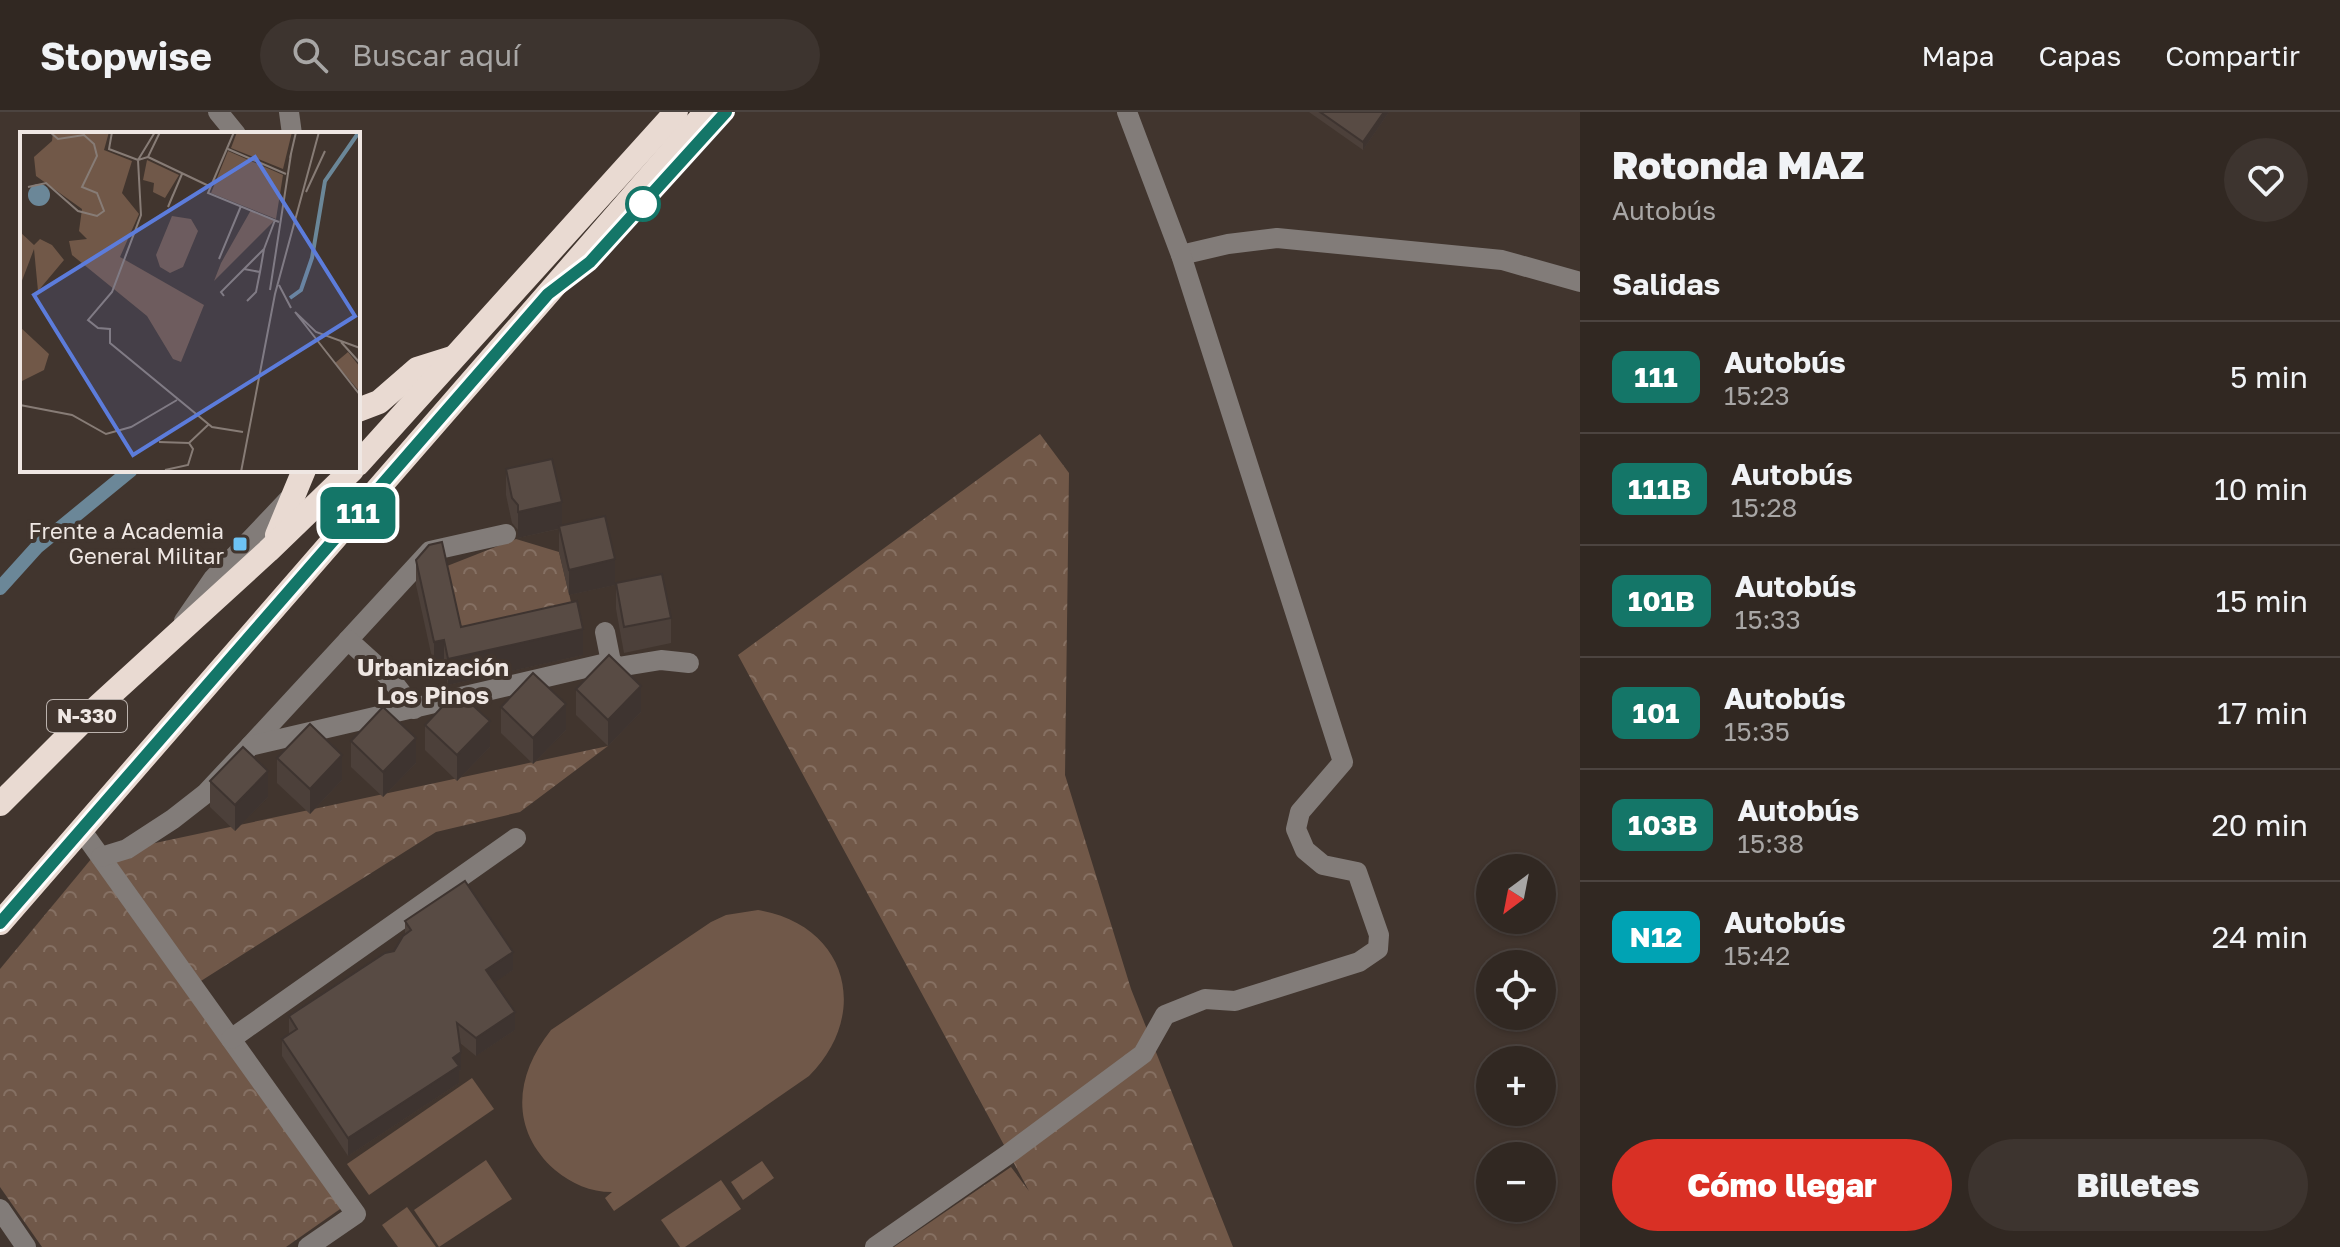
<!DOCTYPE html>
<html lang="es">
<meta charset="utf-8">
<style>
body{margin:0;font-family:"Golos Text",sans-serif;background:#3d342f;color:#f1f3f6;height:100vh;display:flex;flex-direction:column;font-size:30px;white-space:nowrap}
*{box-sizing:border-box;margin:0}
p{font-size:26px;color:#a8a6a5}
.icon{flex:none;width:44px;height:44px;fill:none;stroke:currentColor;stroke-width:2;stroke-linecap:round;stroke-linejoin:round}
.map{position:relative;flex:1;overflow:hidden}
.side{display:flex;flex-direction:column;background:#312822;width:760px}
.side>*{flex:none}
.badge{padding:0 16px;border-radius:12px;font-size:28px;line-height:52px}
.needle{width:52px;rotate:212deg}
.fabs{position:absolute;left:1476px;top:742px;display:grid;gap:16px}
.fabs a{display:grid;place-items:center;width:80px;height:80px;border-radius:50%;background:#312822;box-shadow:0 2px 6px #0004,0 0 0 2px #4c4440;font-size:40px}
.map>.badge{position:absolute;translate:-50% -50%;box-shadow:0 0 0 4px #fff}
h2{padding:0 32px;font-size:30px;line-height:72px}
.round{display:grid;place-items:center;flex:none;width:84px;height:84px;border-radius:42px;background:#3d342f}
.headline{display:flex;align-items:center;justify-content:space-between;height:136px;padding:0 32px}
h1{font-size:38px;font-weight:800;line-height:60px}
.action{display:flex;gap:16px;margin-top:auto;padding:16px 32px}
.action a{flex:1;height:92px;border-radius:48px;background:#d93025;color:#fff;font-size:32px;font-weight:800;line-height:92px;text-align:center}
.action a+a{background:#3d342f;color:#f1f3f6}
ul{padding:0;list-style:none}
li{display:flex;align-items:center;gap:24px;height:112px;padding:0 32px;border-top:2px solid #4c4440}
li div{flex:1}
li b{display:block;font-size:30px}
li em{font-style:normal}
li .badge{min-width:88px;font-weight:700;text-align:center}
header{display:flex;align-items:center;gap:48px;box-sizing:border-box;height:112px;padding:0 40px;background:#312822;border-bottom:2px solid #4c4440}
header strong{font-size:38px}
nav{display:flex;gap:44px;margin-inline-start:auto;font-size:28px}
.search{width:560px;height:72px;background:#3d342f;display:flex;align-items:center;gap:20px;box-sizing:border-box;padding:0 28px;border-radius:44px;color:#a8a6a5;font-size:30px}
main{display:flex;flex:1;min-height:0}
.map>svg:first-child{display:block}
</style>
<header>
<strong>Stopwise</strong>
<div class="search"><svg class="icon" aria-label="search" viewBox="0 0 24 24"><circle cx="10" cy="10" r="6"/><path d="M15 15l6 6"/></svg>Buscar aquí</div>
<nav><a>Mapa</a><a>Capas</a><a>Compartir</a></nav>
</header>
<main>
<div class="map">
<svg width="1580" height="1135" viewBox="0 0 1580 1135">
<defs>
<pattern id="forest-crowns" width="20" height="18" patternUnits="userSpaceOnUse" patternTransform="scale(2)"><rect width="20" height="18" fill="#715848"/><path d="M2 6a3 3 0 1 1 6 0M12 15a3 3 0 1 1 6 0" fill="none" stroke="#867062"/></pattern>
<pattern id="park-crowns" width="20" height="18" patternUnits="userSpaceOnUse" patternTransform="scale(2)"><rect width="20" height="18" fill="#705849"/><path d="M2 6a3 3 0 1 1 6 0M12 15a3 3 0 1 1 6 0" fill="none" stroke="#857063"/></pattern>
</defs>
<rect width="100%" height="100%" fill="#41352e"/>
<!-- grass -->
<g fill="#705849">
<path d="M758,798c90,15 113,104 51,166l-195,135 -9,-13 7,-6c-22,0 -40,-8 -57,-22 -46,-41 -40,-95 -4,-140l160,-108 15,-7z"/>
<polygon points="472,966 494,997 369,1083 347,1052"/>
<polygon points="486,1048 512,1087 439,1135 414,1098"/>
<polygon points="762,1049 774,1066 743,1088 731,1070"/>
<polygon points="721,1068 741,1097 685,1135 680,1135 661,1108"/>
<polygon points="407,1095 436,1135 398,1135 382,1113"/>
</g>
<!-- forest -->
<polygon fill="url(#forest-crowns)" points="1040,322 1069,361 1065,663 1131,877 1233,1135 894,1135 1011,1055 1029,1079 738,543"/>
<!-- park -->
<g fill="url(#park-crowns)">
<polygon points="516,427 559,440 577,515 461,541 442,456"/>
<polygon points="608,634 520,700 436,720 193,874 101,745 127,737"/>
<polygon points="92,746 343,1095 286,1135 42,1135 0,1075 0,857"/>
</g>
<g fill="none" stroke-linecap="round" stroke-linejoin="round">
<!-- canal -->
<polyline stroke="#6b8798" stroke-width="14" points="0,476 37,435 131,358"/>
<!-- minor -->
<g stroke="#827c79" stroke-width="20">
<polyline points="218,0 236,22"/>
<polyline points="289,0 292,22"/>
<polyline points="1181,143 1228,132 1277,126 1502,148 1580,170"/>
<polyline points="184,509 213,467 288,388"/>
<polyline points="348,528 430,439 506,422"/>
<polyline points="611,550 618,555 661,548 689,551"/>
<polyline points="250,634 348,528 390,566 414,597"/>
<polyline points="87,726 356,1102 308,1135"/>
<polyline points="101,745 127,737 173,707 205,682 250,634 611,550 605,520"/>
<polyline points="231,927 516,726"/>
<polyline points="0,1097 26,1135"/>
<polyline points="875,1135 1007,1043 1143,942 1165,903 1205,887 1235,889 1359,850 1378,837 1379,823 1357,760 1323,753 1305,738 1296,717 1300,700 1343,650 1181,143 1127,0"/>
</g>
<!-- highway -->
<g stroke="#e9dad2" stroke-width="24">
<polyline points="358,298 379,290 417,257 452,246"/>
<polyline points="358,352 676,0"/>
<polyline points="277,423 304,358"/>
<polyline points="0,692 96,596 268,439 352,358"/>
<polyline points="0,811 706,0"/>
</g>
</g>
<!-- wall -->
<g fill="#4c403a">
<polygon points="1309,0 1389,0 1363,38"/>
<polygon points="506,357 562,414 615,473 569,483 559,440 559,417 518,426 518,418 512,411 506,383"/>
<polygon points="416,448 461,515 583,543 448,573 444,553 434,555 416,473"/>
<polygon points="616,471 671,506 671,531 624,541 616,497"/>
<polygon points="576,577 641,600 608,634 576,603"/>
<polygon points="501,595 566,618 533,652 501,621"/>
<polygon points="425,613 490,635 457,669 425,638"/>
<polygon points="351,629 416,651 383,685 351,655"/>
<polygon points="277,646 342,668 310,702 277,671"/>
<polygon points="210,669 268,685 235,719 210,695"/>
<polygon points="405,809 513,858 494,870 515,918 476,944 460,931 461,958 459,959 459,971 348,1044 282,944 282,927 289,922 289,904 394,839 405,822"/>
</g>
<!-- shaded-wall -->
<g fill="#3e3430">
<polygon points="1384,0 1389,0 1363,38 1363,30"/>
<polygon points="562,390 562,416 518,426 518,400"/>
<polygon points="615,447 615,473 569,483 569,458"/>
<polygon points="583,517 583,543 448,573 448,547"/>
<polygon points="444,528 444,553 434,555 434,530"/>
<polygon points="641,574 641,600 608,634 608,608"/>
<polygon points="566,592 566,618 533,652 533,626"/>
<polygon points="490,609 490,635 457,669 457,643"/>
<polygon points="416,626 416,651 383,685 383,660"/>
<polygon points="342,643 342,668 310,702 310,677"/>
<polygon points="268,659 268,685 235,719 235,693"/>
<polygon points="513,840 513,858 486,876 486,858"/>
<polygon points="515,900 515,918 476,944 476,926"/>
<polygon points="461,940 461,958 459,959 459,971 348,1044 348,1026"/>
</g>
<!-- building -->
<g fill="#584b44" stroke="#3e3430" stroke-width="2">
<polygon points="1320,0 1384,0 1363,30"/>
<polygon points="552,347 562,390 518,400 518,393 512,386 506,357"/>
<polygon points="605,404 615,447 569,458 559,414"/>
<polygon points="442,430 461,515 577,489 583,517 448,547 444,528 434,530 416,448 429,433"/>
<polygon points="662,462 671,506 624,515 616,471"/>
<polygon points="609,543 641,574 608,608 576,577"/>
<polygon points="533,561 566,592 533,626 501,595"/>
<polygon points="457,579 490,609 457,643 425,613"/>
<polygon points="383,595 416,626 383,660 351,629"/>
<polygon points="310,612 342,643 310,677 277,646"/>
<polygon points="243,635 268,659 235,693 210,669"/>
<polygon points="465,769 513,840 486,858 515,900 476,926 457,911 461,940 453,946 459,954 348,1026 282,927 297,917 289,904 385,841 394,839 403,824 411,818 405,809"/>
</g>
<g fill="none" stroke-linecap="round" stroke-linejoin="round">
<!-- line casing -->
<g stroke="#fff" stroke-width="18">
<polyline id="line" points="0,811 548,182 590,150 726,0"/>
</g>
<!-- line -->
<use href="#line" stroke="#147668" stroke-width="12"/>
</g>
<!-- markers -->
<circle fill="#fff" stroke="#147668" stroke-width="4" cx="643" cy="92" r="16"/>
<rect fill="#6dc2f3" stroke="#41352e" stroke-width="3" x="232" y="424" width="16" height="16" rx="4"/>
<g text-anchor="middle" stroke-width="8" stroke-linejoin="round" paint-order="stroke">
<!-- shield labels -->
<rect fill="#41352e" stroke="#bbb2ad" stroke-width="2" x="47" y="588" width="80" height="32" rx="6"/>
<g font-size="20" font-weight="bold" fill="#efe7e3">
<text x="87" y="611">N-330</text>
</g>
<!-- poi labels -->
<g font-size="22" fill="#efe7e3" stroke="#41352e" text-anchor="end">
<text x="224" y="427">Frente a Academia<tspan x="224" dy="25">General Militar</tspan></text>
</g>
<!-- neighbourhood labels -->
<g font-size="24" font-weight="bold" fill="#efe7e3" stroke="#41352e">
<text x="433" y="564">Urbanización<tspan x="433" dy="28">Los Pinos</tspan></text>
</g>
</g>
<!-- overview -->
<g transform="translate(20 20)">
<rect width="340" height="340" fill="#41352e"/>
<path d="M152,84l19,3 7,12 -15,36 -13,6 -10,-6 -4,-12zM328,220l12,15v25l-25,-29z" fill="#705849"/>
<path d="M33,0h56l-5,18 28,11 -10,32 17,21 -19,43 84,48 -23,57 -8,-3 -26,-43 -75,-61 -3,-14 18,-2 -8,-8 3,-22 -46,-33 -2,-19 18,-16zM0,100l14,13 6,-6 12,6 12,15 -26,31 -4,-42 -14,37zM0,195l29,27 -5,16 -24,12z" fill="#715848"/>
<path d="M217,0h55l-9,37 -52,-21zM208,19l55,24 -7,44 -65,-26zM127,28l32,15 -14,23 -12,-6 1,-9 -11,-3zM231,78l24,10 -61,61 7,-18z" fill="#705849"/>
<path d="M8 63a11 11 0 1 1 22 0a11 11 0 1 1-22 0Z" fill="#6b8798"/>
<path fill="none" stroke="#6b8798" stroke-width="4" d="M270,166l11,-8 11,-32 13,-77 34,-49"/>
<path fill="none" stroke="#877c76" stroke-width="2" d="M92,0l-3,17 29,11 17,-28M140,0l-12,25 -10,3 3,55 -29,77 -24,28 10,8 12,1v14l102,84 31,5M214,0l-26,61 71,29M208,17l58,25M128,25l63,30M270,26l6,-26M8,55l18,-4 32,28 19,5 7,-5 -7,-18 -15,-6 15,-31 -3,-12 -10,-9 -26,4 -8,-7M286,60l19,-41M153,63l-5,12 14,-33M199,127l22,-53M224,137l16,3 4,-23M259,153l12,23M250,158l21,-136M204,164l-3,-4 43,-43 11,-29M227,169l9,-9 4,-20M275,180l65,83M275,180l21,20 44,16M321,210l19,21M0,273l52,10 34,19 25,-7 46,-27M139,310l30,1 20,-19M145,338l23,-5 5,-16 -4,-6M221,340l34,-178 44,-162M227,340h33"/>
<path fill="#5c7cdb" fill-opacity="0.15" stroke="#5c7cdb" stroke-width="4" d="M235,25l100,159 -222,139 -99,-160z"/>
<rect width="340" height="340" fill="none" stroke="#efe7e3" stroke-width="4"/>
</g>
</svg>
<div class="fabs">
<a><svg class="needle" viewBox="-14 -14 28 28"><path d="M0-13l5 13h-10z" fill="#e53935"/><path d="M0 13l5-13h-10z" fill="#a8a6a5"/></svg></a>
<a><svg class="icon" aria-label="locate" viewBox="0 0 24 24"><circle cx="12" cy="12" r="6"/><path d="M12 2v4M12 18v4M2 12h4M18 12h4"/></svg></a>
<a>+</a>
<a>−</a>
</div>
<b class="badge" style="left:358px;top:401px;background:#147668;color:#fff">111</b>
</div>
<section class="side">
<div class="headline"><div><h1>Rotonda MAZ</h1><p>Autobús</p></div><a class="round"><svg class="icon" aria-label="heart" viewBox="0 0 24 24"><path d="M12 20l-8-8c-3-5 5-10 8-4 3-6 11-1 8 4z"/></svg></a></div>
<h2>Salidas</h2>
<ul>
<li><span class="badge" style="background:#147668;color:#fff">111</span><div><b>Autobús</b><p>15:23</p></div><em>5 min</em></li>
<li><span class="badge" style="background:#147668;color:#fff">111B</span><div><b>Autobús</b><p>15:28</p></div><em>10 min</em></li>
<li><span class="badge" style="background:#147668;color:#fff">101B</span><div><b>Autobús</b><p>15:33</p></div><em>15 min</em></li>
<li><span class="badge" style="background:#147668;color:#fff">101</span><div><b>Autobús</b><p>15:35</p></div><em>17 min</em></li>
<li><span class="badge" style="background:#147668;color:#fff">103B</span><div><b>Autobús</b><p>15:38</p></div><em>20 min</em></li>
<li><span class="badge" style="background:#00a3b4;color:#fff">N12</span><div><b>Autobús</b><p>15:42</p></div><em>24 min</em></li>
</ul>
<div class="action"><a>Cómo llegar</a><a>Billetes</a></div>
</section>
</main>
